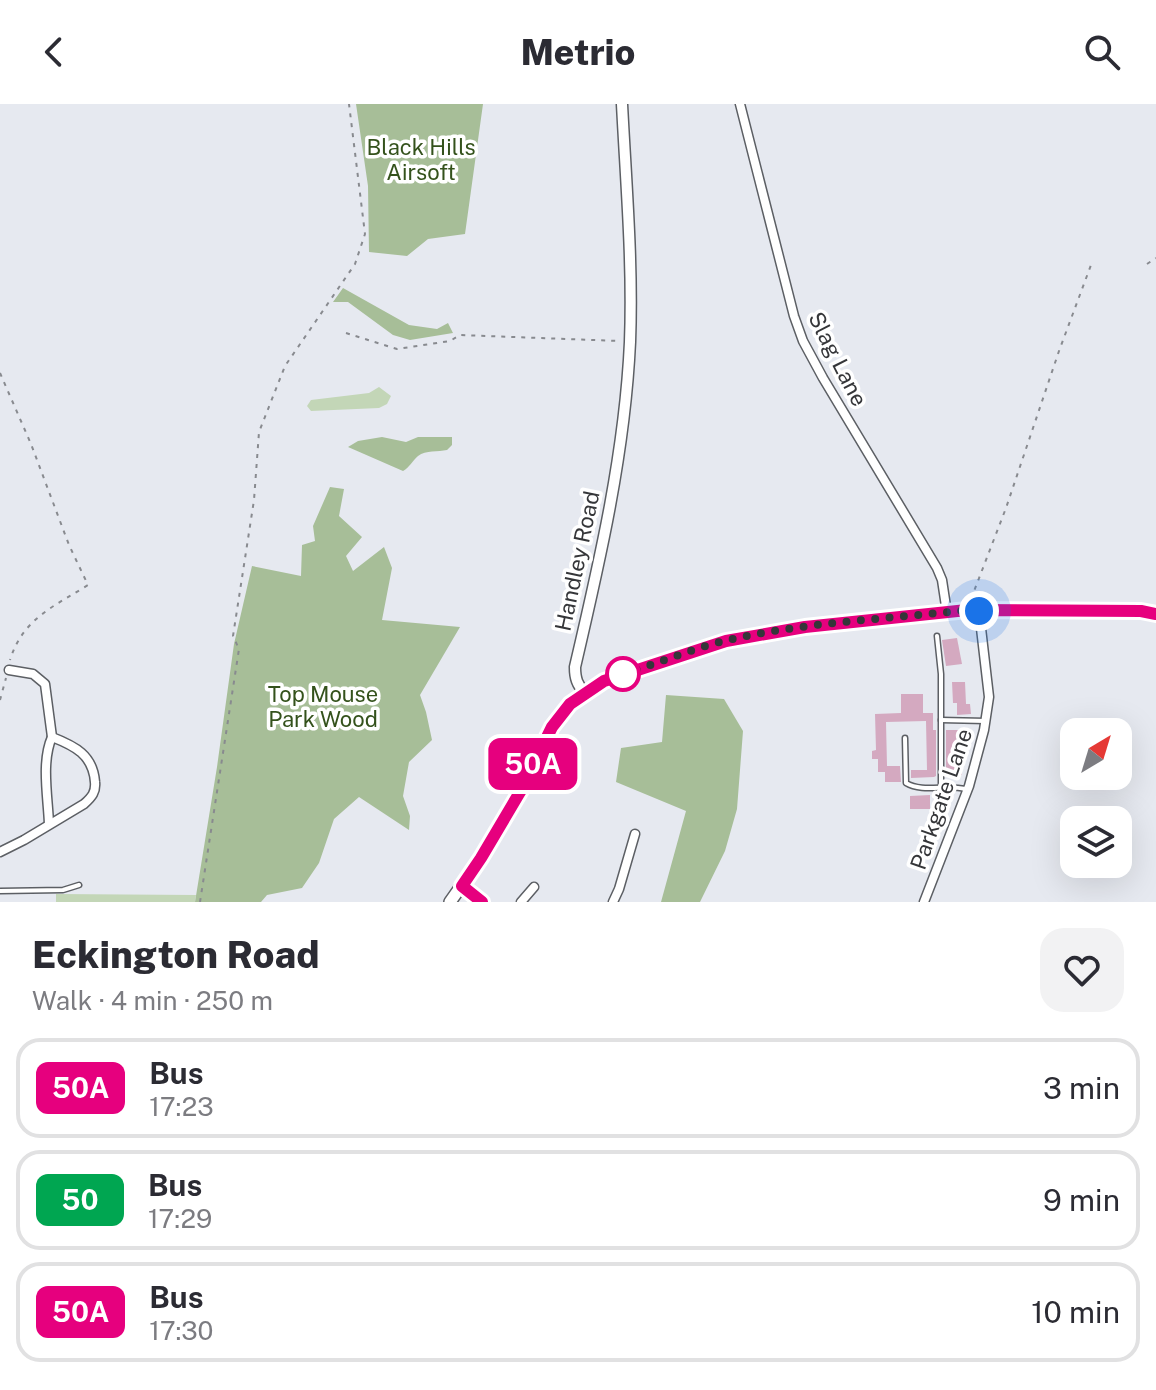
<!DOCTYPE html>
<meta charset="utf-8">
<style>
body{margin:0;font-family:"Public Sans",sans-serif;background:#f2f2f3;color:#2b2b33;height:100vh;display:flex;flex-direction:column;font-size:30px;white-space:nowrap}
*{box-sizing:border-box;margin:0}
p{font-size:26px;color:#7c7c81}
.icon{flex:none;width:44px;height:44px;fill:none;stroke:currentColor;stroke-width:2;stroke-linecap:round;stroke-linejoin:round}
.map{position:relative;height:798px;overflow:hidden}
.sheet{display:flex;flex-direction:column;background:#fff;flex:1}
.sheet>*{flex:none}
.badge{padding:0 16px;border-radius:12px;font-size:28px;line-height:52px}
.needle{width:52px;rotate:38deg}
.tools{position:absolute;left:1060px;top:614px;display:grid;gap:16px}
.tools a{display:grid;place-items:center;width:72px;height:72px;border-radius:16px;background:#fff;box-shadow:0 8px 32px #0002;font-size:40px}
.you{position:absolute;width:40px;height:40px;margin:-20px;border:6px solid #fff;border-radius:50%;background:#1a73e8;box-shadow:0 0 0 12px #1a73e833}
.map>.badge{position:absolute;translate:-50% -50%;box-shadow:0 0 0 4px #fff}
.round{display:grid;place-items:center;flex:none;width:84px;height:84px;border-radius:24px;background:#f2f2f3}
.head{display:flex;align-items:center;justify-content:space-between;height:136px;padding:0 32px}
h1{font-size:38px;font-weight:800;line-height:60px}
ul{padding:0;list-style:none}
li{display:flex;align-items:center;gap:24px;height:100px;margin:0 16px 12px;padding:0 16px;border:4px solid #e1e1e2;border-radius:24px}
li div{flex:1}
li b{display:block;font-size:30px}
li em{font-style:normal}
li .badge{min-width:88px;font-weight:700;text-align:center}
header{display:flex;justify-content:space-between;align-items:center;height:104px;padding:0 32px;background:#fff;font-size:36px;font-weight:800}
.map>svg:first-child{display:block}
</style>
<header><svg class="icon" aria-label="back" viewBox="0 0 24 24"><path d="M15 5l-7 7 7 7"/></svg>Metrio<svg class="icon" aria-label="search" viewBox="0 0 24 24"><circle cx="10" cy="10" r="6"/><path d="M15 15l6 6"/></svg></header>
<div class="map">
<svg width="1156" height="798" viewBox="0 0 1156 798">
<rect width="100%" height="100%" fill="#e6e9f0"/>
<!-- green -->
<g fill="#c3d6b7">
<polygon points="379,283 391,292 387,300 379,304 311,307 307,302 311,296 369,289"/>
<polygon points="56,790 196,791 195,798 56,798"/>
</g>
<!-- forest -->
<g fill="#a7be98">
<polygon points="356,0 483,0 465,130 428,135 407,152 369,148 368,82"/>
<polygon points="343,184 409,221 437,225 448,219 453,229 410,236 393,231 348,198 333,198"/>
<path d="M382,333l24,5 12,-5h34v8l-5,5c-9,2 -21,0 -29,6 -6,5 -8,11 -15,15l-55,-24 10,-6z"/>
<polygon points="330,383 344,385 339,412 362,433 346,452 353,467 384,443 392,464 382,516 460,523 420,591 426,608 432,636 409,658 403,692 410,712 409,726 359,693 334,715 319,759 302,784 267,791 261,798 195,798 217,663 234,540 252,462 301,472 302,441 315,437 313,422"/>
<polygon points="666,591 724,595 743,627 737,705 725,747 700,798 661,798 686,707 616,678 621,644 662,638"/>
</g>
<!-- building -->
<g fill="#d4a9c0">
<polygon points="957,534 962,560 946,562 942,536"/>
<polygon points="952,578 965,578 966,600 970,600 971,610 957,611 957,599 953,599"/>
<polygon points="901,590 923,590 923,609 933,609 933,626 936,626 936,672 934,673 911,674 911,666 927,666 926,617 886,618 887,662 900,662 901,678 885,678 885,668 878,668 878,655 872,655 872,647 876,646 875,610 901,609"/>
<polygon points="946,626 960,626 962,671 946,672"/>
<polygon points="930,691 930,705 910,705 910,692"/>
</g>
<g fill="none" stroke-linecap="round" stroke-linejoin="round">
<!-- service casing -->
<g stroke="#5c5f64" stroke-width="7">
<g id="service">
<polyline points="937,532 941,570 941,683"/>
<polyline points="941,616 986,617"/>
<path d="M905,634l1,45c17,10 40,1 59,6"/>
<polyline points="0,787 63,786 79,781"/>
</g>
</g>
<!-- minor casing -->
<g stroke="#5c5f64" stroke-width="11">
<g id="minor">
<polyline points="740,0 794,212 803,237 823,274 937,464 942,476 947,509"/>
<path d="M49,720c-1,-27 -8,-62 3,-87"/>
<path d="M0,748l24,-12 60,-36c8,-7 12,-12 11,-22 -2,-27 -20,-36 -43,-45l-7,-53 -12,-10 -24,-4"/>
<polyline points="462,782 482,798"/>
<polyline points="521,798 534,783"/>
<polyline points="613,798 619,785 635,730"/>
<polyline points="924,798 969,682 984,626 989,593 979,507"/>
</g>
</g>
<!-- tertiary casing -->
<g stroke="#5c5f64" stroke-width="13">
<path id="tertiary" d="M585,589c-8,-8 -10,-15 -10,-26 25,-107 50,-215 55,-325 3,-79 -4,-159 -8,-238"/>
</g>
<!-- secondary casing -->
<g stroke="#5c5f64" stroke-width="14">
<polyline id="secondary" points="450,798 481,754 520,688 552,623 570,600 604,577 726,537 805,523 967,506 1141,507 1156,510"/>
</g>
<!-- path -->
<g stroke="#888a8f" stroke-width="2" stroke-dasharray="4 6" stroke-linecap="butt">
<polyline points="1147,160 1156,154"/>
<polyline points="346,229 397,245 450,237 460,231 621,237"/>
<path d="M0,269l31,71 38,101 19,40c-33,21 -65,33 -78,75"/>
<polyline points="971,495 1006,404 1059,247 1091,161"/>
<polyline points="0,596 6,574"/>
<polyline points="200,798 239,545 233,532 254,396 259,328 285,262 355,160 365,130 349,0"/>
</g>
<!-- service -->
<use href="#service" stroke="#fff" stroke-width="4"/>
<!-- minor -->
<use href="#minor" stroke="#fff" stroke-width="8"/>
<!-- tertiary -->
<use href="#tertiary" stroke="#fff" stroke-width="10"/>
<!-- secondary -->
<use href="#secondary" stroke="#fff" stroke-width="11"/>
</g>
<g fill="none" stroke-linecap="round" stroke-linejoin="round">
<!-- line casing -->
<g stroke="#fff" stroke-width="18">
<polyline id="line" points="482,798 462,782 481,754 520,688 552,623 570,600 604,577 726,537 805,523 967,506 1141,507 1156,510"/>
</g>
<!-- line -->
<use href="#line" stroke="#e6007e" stroke-width="12"/>
<!-- walk -->
<path stroke="#353639" stroke-width="8" stroke-dasharray="0 14.4" d="M623,570c34,-10 70,-26 105,-34 78,-18 160,-21 239,-30l12,1"/>
</g>
<!-- markers -->
<circle fill="#fff" stroke="#e6007e" stroke-width="4" cx="623" cy="570" r="16"/>
<g text-anchor="middle" stroke-width="7" stroke-linejoin="round" paint-order="stroke">
<!-- park labels -->
<g font-size="22" fill="#34521c" stroke="#fff">
<text x="421" y="51">Black Hills<tspan x="421" dy="25">Airsoft</tspan></text>
<text x="323" y="598">Top Mouse<tspan x="323" dy="25">Park Wood</tspan></text>
</g>
<!-- street labels -->
<g font-size="22" fill="#353639" stroke="#fff">
<text transform="translate(838 255) rotate(63)" y="8">Slag Lane</text>
<text transform="translate(577 457) rotate(-78)" y="8">Handley Road</text>
<text transform="translate(941 695) rotate(-71)" y="8">Parkgate Lane</text>
</g>
</g>
</svg>
<div class="tools">
<a><svg class="needle" viewBox="-14 -14 28 28"><path d="M0-13l5 13h-10z" fill="#e53935"/><path d="M0 13l5-13h-10z" fill="#7c7c81"/></svg></a>
<a><svg class="icon" aria-label="layers" viewBox="0 0 24 24"><path d="M12 4l9 5-9 5-9-5zM3 14l9 5 9-5"/></svg></a>
</div>
<div class="you" style="left:979px;top:507px"></div>
<b class="badge" style="left:533px;top:660px;background:#e6007e;color:#fff">50A</b>
</div>
<section class="sheet">
<div class="head"><div><h1>Eckington Road</h1><p>Walk · 4 min · 250 m</p></div><a class="round"><svg class="icon" aria-label="heart" viewBox="0 0 24 24"><path d="M12 20l-8-8c-3-5 5-10 8-4 3-6 11-1 8 4z"/></svg></a></div>
<ul>
<li><span class="badge" style="background:#e6007e;color:#fff">50A</span><div><b>Bus</b><p>17:23</p></div><em>3 min</em></li>
<li><span class="badge" style="background:#00a651;color:#fff">50</span><div><b>Bus</b><p>17:29</p></div><em>9 min</em></li>
<li><span class="badge" style="background:#e6007e;color:#fff">50A</span><div><b>Bus</b><p>17:30</p></div><em>10 min</em></li>
</ul>
</section>
